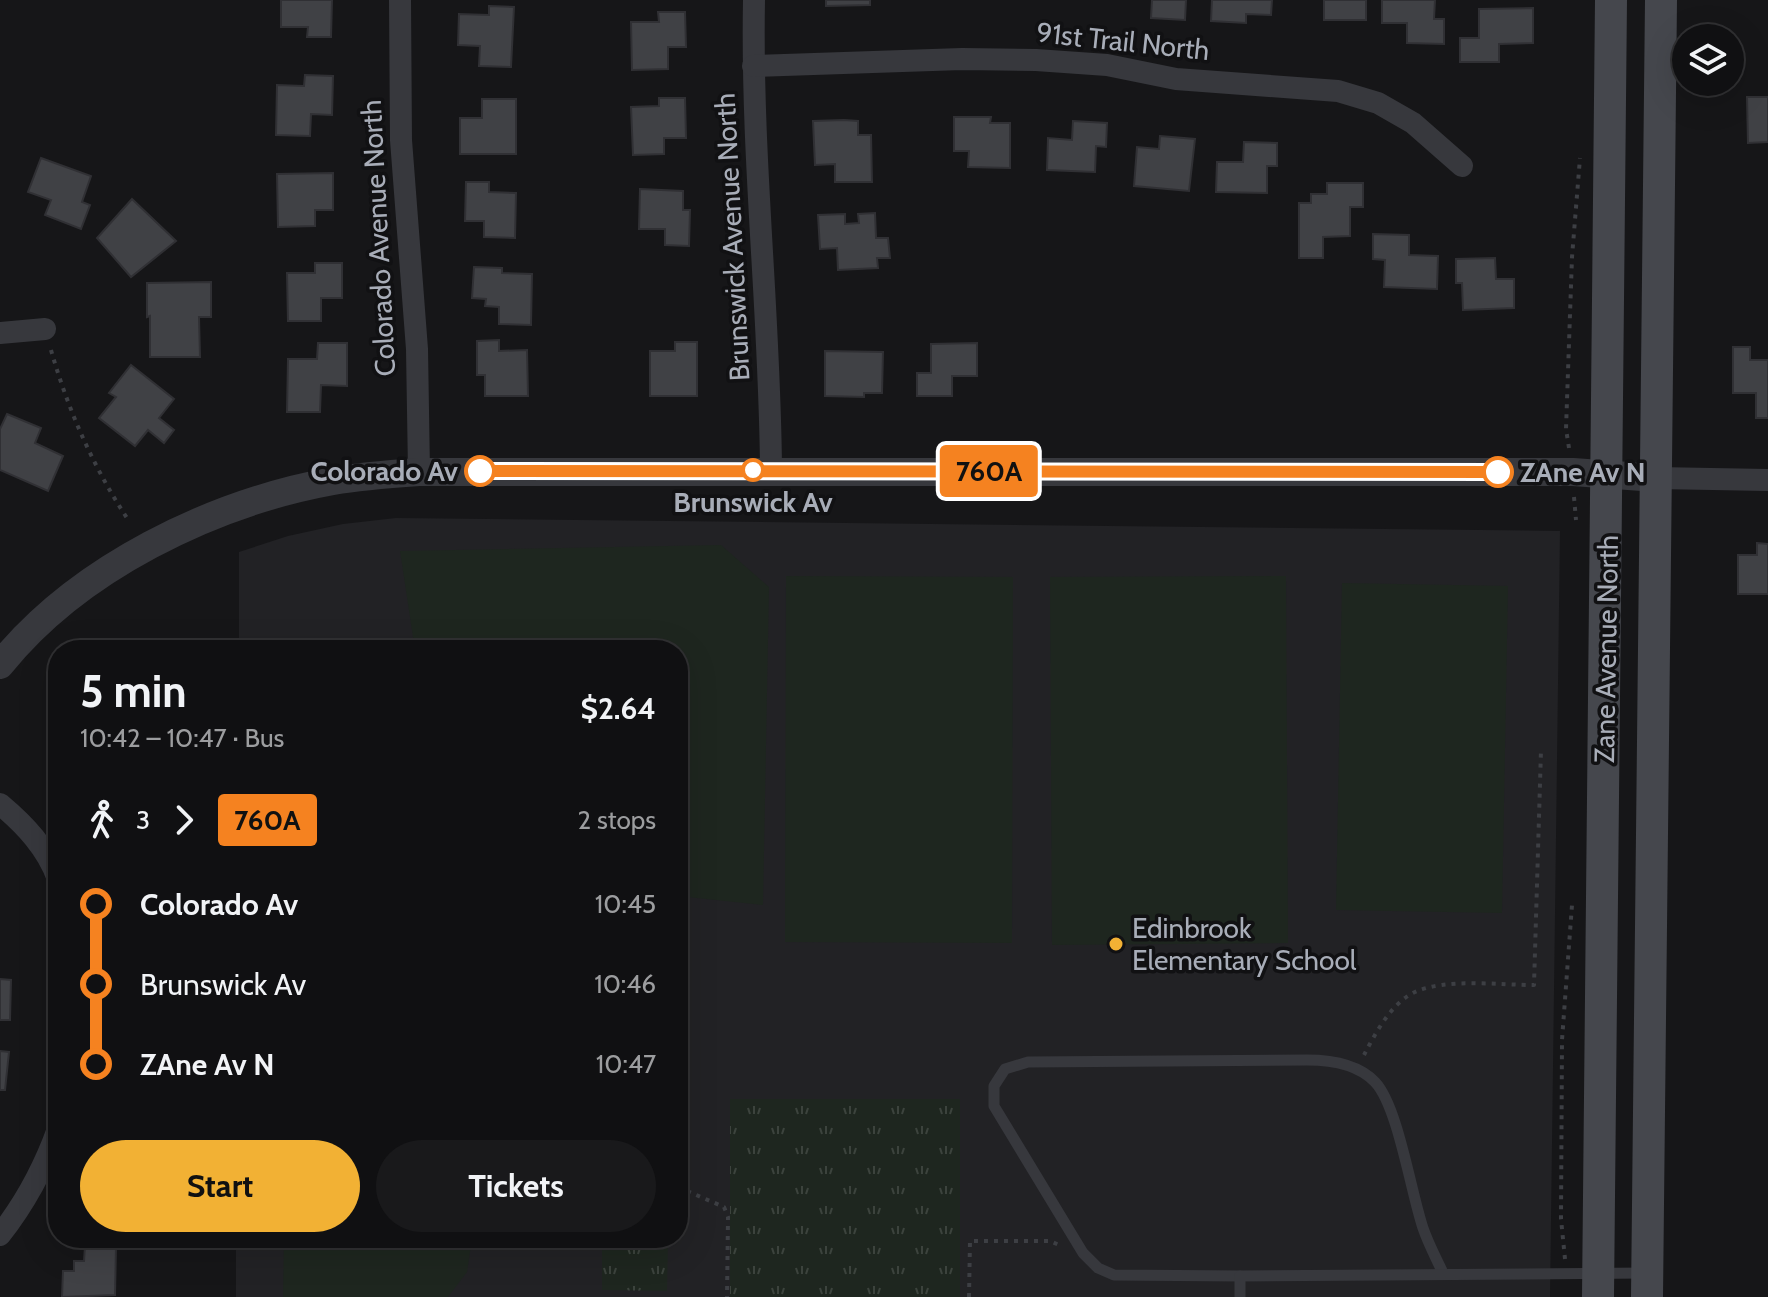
<!DOCTYPE html>
<meta charset="utf-8">
<style>
body{margin:0;font-family:Cabin,sans-serif;background:#19191b;color:#f1f3f6;height:100vh;display:flex;flex-direction:column;font-size:30px;white-space:nowrap}
*{box-sizing:border-box;margin:0}
p{font-size:26px;color:#9c9d9f}
.icon{flex:none;width:44px;height:44px;fill:none;stroke:currentColor;stroke-width:2;stroke-linecap:round;stroke-linejoin:round}
.map{position:relative;flex:1;overflow:hidden}
.side{position:absolute;left:48px;top:640px;width:640px;height:608px;display:flex;flex-direction:column;background:#101012;border-radius:32px;box-shadow:0 8px 32px #0002,0 0 0 2px #303032}
.side>*{flex:none}
.badge{padding:0 16px;border-radius:6px;font-size:28px;line-height:52px}
.tools{position:absolute;left:1672px;top:24px;display:grid;gap:16px}
.tools a{display:grid;place-items:center;width:72px;height:72px;border-radius:50%;background:#101012;box-shadow:0 8px 32px #0002,0 0 0 2px #303032;font-size:40px}
.map>.badge{position:absolute;translate:-50% -50%;box-shadow:0 0 0 4px #fff}
.legs{display:flex;align-items:center;gap:12px;height:88px;padding:0 32px;font-size:26px}
.legs p{margin-inline-start:auto}
.summary{display:flex;align-items:center;justify-content:space-between;height:136px;padding:0 32px}
h1{font-size:44px;font-weight:700;line-height:60px}
.action{display:flex;gap:16px;margin-top:auto;padding:16px 32px}
.action a{flex:1;height:92px;border-radius:48px;background:#f2b134;color:#111;font-size:32px;font-weight:700;line-height:92px;text-align:center}
.action a+a{background:#19191b;color:#f1f3f6}
ul{padding:0 32px;list-style:none}
li{display:flex;align-items:center;gap:28px;height:80px;font-size:30px}
li i{display:grid;place-items:center;width:12px;height:100%;margin:0 10px;background:currentColor}
li i::after{content:'';width:20px;height:20px;margin:-10px;border:6px solid;border-radius:50%;background:#101012}
li p{margin-inline-start:auto}
li:first-child i{background:linear-gradient(#0000 50%,currentColor 0)}
li:last-child i{background:linear-gradient(currentColor 50%,#0000 0)}
.map>svg:first-child{display:block}
</style>
<div class="map">
<svg width="1768" height="1297" viewBox="0 0 1768 1297">
<defs>
<pattern id="park-tufts" width="24" height="20" patternUnits="userSpaceOnUse" patternTransform="scale(2)"><rect width="24" height="20" fill="#1e261f"/><path d="M3 7l-1-3M5 7V3M7 7l1-3M15 17l-1-3M17 17v-4M19 17l1-3" fill="none" stroke="#3c433d"/></pattern>
</defs>
<rect width="100%" height="100%" fill="#161618"/>
<!-- built -->
<polygon fill="#222225" points="396,518 1560,531 1550,1297 236,1297 236,1238 678,1238 678,650 239,650 239,552 288,536 343,524"/>
<!-- park -->
<g fill="url(#park-tufts)">
<rect x="730" y="1099" width="230" height="198"/>
<polygon points="602,1244 668,1244 667,1291 602,1290"/>
</g>
<!-- pitch -->
<g fill="#1e261f">
<polygon points="721,545 769,587 763,905 678,896 678,650 415,650 400,551"/>
<polygon points="786,576 1013,577 1012,943 785,942"/>
<polygon points="1286,576 1288,943 1052,945 1050,577"/>
<polygon points="1342,583 1508,586 1502,913 1336,910"/>
<polygon points="284,1238 472,1238 467,1272 448,1297 283,1297"/>
</g>
<!-- building -->
<g fill="#404145" stroke="#303034" stroke-width="2">
<polygon points="281,0 332,0 331,37 307,37 308,27 281,27"/>
<polygon points="826,0 870,0 870,5 826,6"/>
<polygon points="1152,0 1186,0 1185,20 1151,18"/>
<polygon points="1212,0 1272,0 1271,15 1246,14 1246,23 1211,21"/>
<rect x="1324" y="0" width="42" height="20"/>
<polygon points="1382,0 1435,0 1434,19 1444,19 1444,44 1407,43 1407,23 1382,23"/>
<polygon points="489,6 514,7 511,67 479,66 480,46 458,45 459,14 489,15"/>
<polygon points="1533,8 1533,43 1499,44 1499,62 1460,62 1460,38 1479,38 1479,9"/>
<polygon points="658,12 685,12 686,47 668,47 668,69 632,70 631,22 659,22"/>
<polygon points="305,75 333,76 332,115 311,114 310,136 276,135 277,85 304,86"/>
<polygon points="1747,97 1768,97 1768,142 1748,143"/>
<polygon points="659,98 685,98 686,138 664,138 664,154 633,155 631,107 659,106"/>
<polygon points="482,99 516,99 516,154 460,154 460,118 482,118"/>
<polygon points="954,117 991,117 990,123 1010,123 1010,168 968,167 969,151 954,151"/>
<polygon points="844,120 858,121 858,135 871,135 872,182 835,182 835,164 815,165 813,121"/>
<polygon points="1073,121 1107,123 1106,147 1096,146 1095,172 1047,170 1048,138 1072,140"/>
<polygon points="1160,136 1195,139 1189,191 1134,186 1137,147 1159,149"/>
<polygon points="1244,142 1277,143 1277,166 1267,166 1267,193 1216,192 1217,162 1243,162"/>
<polygon points="41,158 91,176 82,202 90,205 81,229 45,215 51,200 28,192"/>
<polygon points="333,173 333,210 315,210 315,226 278,227 277,174"/>
<polygon points="466,182 489,182 489,192 516,193 515,238 484,237 484,221 465,221"/>
<polygon points="1327,183 1363,183 1363,207 1350,207 1350,236 1323,237 1323,258 1299,258 1299,203 1311,203 1311,194 1327,194"/>
<polygon points="640,189 683,191 683,210 690,210 689,246 665,245 665,229 639,229"/>
<polygon points="132,199 176,241 131,277 97,238"/>
<polygon points="875,213 876,238 888,238 890,258 877,258 878,268 838,270 837,248 820,249 818,215 845,214 845,224 859,223 858,214"/>
<polygon points="1373,234 1409,235 1409,255 1438,256 1437,289 1384,287 1385,260 1373,259"/>
<polygon points="1495,258 1496,279 1514,279 1514,308 1463,310 1462,283 1456,283 1456,259"/>
<polygon points="315,263 342,263 342,298 321,298 321,321 288,321 287,273 315,273"/>
<polygon points="474,267 502,268 502,273 532,274 531,325 499,324 499,307 485,306 486,299 472,298"/>
<polygon points="211,282 211,317 199,317 200,357 150,357 150,316 147,317 147,283"/>
<polygon points="499,340 499,351 527,350 528,396 485,396 485,375 477,375 477,341"/>
<polygon points="675,342 697,342 697,396 650,396 650,351 675,351"/>
<polygon points="318,343 347,343 347,386 321,385 320,412 287,412 288,359 317,359"/>
<polygon points="977,343 977,376 952,376 952,396 917,396 917,373 931,373 931,344"/>
<polygon points="1733,347 1750,347 1750,360 1768,360 1768,418 1756,418 1756,393 1733,393"/>
<polygon points="825,351 883,352 882,393 864,393 864,397 825,396"/>
<polygon points="131,365 174,399 159,418 174,430 164,443 148,430 135,446 99,418 116,397 109,393"/>
<polygon points="7,414 41,428 35,443 63,456 48,491 0,470 0,429"/>
<polygon points="1757,543 1768,544 1768,594 1738,594 1738,555 1757,555"/>
<polygon points="0,979 11,980 10,1020 0,1020"/>
<polygon points="0,1051 9,1052 5,1090 0,1090"/>
<polygon points="85,1246 116,1247 115,1295 62,1297 63,1271 74,1271 74,1261 84,1261"/>
</g>
<g fill="none" stroke-linecap="round" stroke-linejoin="round">
<!-- path -->
<g stroke="#3d3f44" stroke-width="4" stroke-dasharray="4 6" stroke-linecap="butt">
<path d="M51,350c17,60 43,119 78,171"/>
<polyline points="1569,448 1566,429 1572,257 1580,158"/>
<polyline points="1574,497 1576,520"/>
<path d="M1364,1055c11,-21 27,-52 51,-63 31,-14 85,-7 119,-7l7,-235"/>
<polyline points="678,1187 724,1207 728,1217 727,1297"/>
<polyline points="218,1238 235,1241 244,1238"/>
<polyline points="1565,1259 1561,1219 1562,1040 1572,905"/>
<polyline points="969,1297 970,1241 1050,1241 1059,1245"/>
</g>
<!-- service -->
<g stroke="#37383d" stroke-width="11">
<path d="M1240,1276l-126,-1 -16,-7 -15,-15 -89,-147v-20l11,-17 23,-7 279,-2c23,0 51,4 68,22 23,24 36,111 48,146 5,15 13,30 20,45"/>
<polyline points="1240,1297 1240,1276 1646,1273"/>
</g>
<!-- minor -->
<g stroke="#37383d" stroke-width="22">
<polyline points="400,0 401,140 417,349 419,472"/>
<path d="M754,0c-3,157 16,313 17,470"/>
<polyline points="753,66 962,59 1036,60 1107,65 1176,79 1338,91 1378,103 1413,123 1462,166"/>
<polyline points="0,333 45,329"/>
<polyline points="1656,478 1768,480"/>
<path d="M0,804c25,21 47,44 58,75"/>
<path d="M0,1235c26,-33 44,-67 58,-106"/>
</g>
<!-- tertiary -->
<path stroke="#37383d" stroke-width="28" d="M0,665c78,-97 212,-162 333,-184 28,-5 57,-7 86,-9h1154l83,6"/>
<!-- secondary -->
<g stroke="#45474d" stroke-width="32">
<polyline points="1598,1297 1611,0"/>
<polyline points="1647,1297 1661,0"/>
</g>
</g>
<g fill="none" stroke-linecap="round" stroke-linejoin="round">
<!-- line-1 casing -->
<g stroke="#fff" stroke-width="18">
<polyline id="line-1" points="480,471 1498,472"/>
</g>
<!-- line-1 -->
<use href="#line-1" stroke="#f58220" stroke-width="12"/>
</g>
<!-- markers -->
<g fill="#fff" stroke="#f58220" stroke-width="4">
<circle cx="753" cy="470" r="10"/>
<circle cx="480" cy="471" r="14"/>
<circle cx="1498" cy="472" r="14"/>
</g>
<circle fill="#f2b134" stroke="#111113" stroke-width="3" cx="1116" cy="944" r="8"/>
<g text-anchor="middle" stroke-width="7" stroke-linejoin="round" paint-order="stroke">
<!-- street labels -->
<g font-size="28" fill="#a8adb8" stroke="#111113">
<text transform="translate(1123 41) rotate(6)" y="10">91st Trail North</text>
<text transform="translate(732 237) rotate(-93)" y="10">Brunswick Avenue North</text>
<text transform="translate(378 238) rotate(-93)" y="10">Colorado Avenue North</text>
<text transform="translate(1606 649) rotate(-89)" y="10">Zane Avenue North</text>
</g>
<!-- stop labels -->
<g font-size="28" font-weight="bold" fill="#a8adb8" stroke="#111113" text-anchor="end">
<text x="458" y="481">Colorado Av</text>
<text x="1520" y="482" text-anchor="start">ZAne Av N</text>
<text x="753" y="512" text-anchor="middle">Brunswick Av</text>
</g>
<!-- poi labels -->
<g font-size="28" fill="#a8adb8" stroke="#111113" text-anchor="start">
<text x="1132" y="938">Edinbrook<tspan x="1132" dy="32">Elementary School</tspan></text>
</g>
</g>
</svg>
<div class="tools">
<a><svg class="icon" aria-label="layers" viewBox="0 0 24 24"><path d="M12 4l9 5-9 5-9-5zM3 14l9 5 9-5"/></svg></a>
</div>
<b class="badge" style="left:989px;top:471px;background:#f58220;color:#111">760A</b>
<section class="side">
<div class="summary"><div><h1>5 min</h1><p>10:42 – 10:47 · Bus</p></div><b>$2.64</b></div>
<div class="legs"><svg class="icon" aria-label="walk" viewBox="0 0 24 24"><circle cx="13" cy="4" r="2"/><path d="M13 8l-2 6 4 7M11 14l-3 7M7 12l3-4h3l4 4"/></svg>3<svg class="icon" aria-label="forward" viewBox="0 0 24 24"><path d="M9 5l7 7-7 7"/></svg><b class="badge" style="background:#f58220;color:#111">760A</b><p>2 stops</p></div>
<ul>
<li><i style="color:#f58220"></i><b>Colorado Av</b><p>10:45</p></li>
<li><i style="color:#f58220"></i><span>Brunswick Av</span><p>10:46</p></li>
<li><i style="color:#f58220"></i><b>ZAne Av N</b><p>10:47</p></li>
</ul>
<div class="action"><a>Start</a><a>Tickets</a></div>
</section>
</div>
